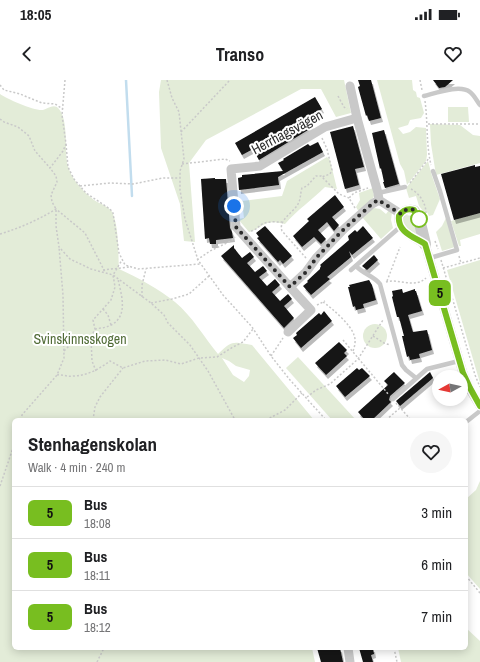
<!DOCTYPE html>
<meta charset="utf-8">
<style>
body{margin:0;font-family:"Archivo Narrow",sans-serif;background:#f6f6f6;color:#202124;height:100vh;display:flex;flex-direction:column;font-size:15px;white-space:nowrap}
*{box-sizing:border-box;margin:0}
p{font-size:13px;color:#757577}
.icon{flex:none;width:22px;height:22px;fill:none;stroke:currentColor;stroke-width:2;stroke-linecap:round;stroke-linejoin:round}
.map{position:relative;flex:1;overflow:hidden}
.details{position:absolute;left:12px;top:338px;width:456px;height:232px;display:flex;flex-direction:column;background:#fff;border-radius:6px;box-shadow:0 2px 10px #0003}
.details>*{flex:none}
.badge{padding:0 8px;border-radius:6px;font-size:14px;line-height:26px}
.needle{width:26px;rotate:262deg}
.tools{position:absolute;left:432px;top:290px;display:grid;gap:8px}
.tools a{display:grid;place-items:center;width:36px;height:36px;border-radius:50%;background:#fff;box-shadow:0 2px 10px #0003;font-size:20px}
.you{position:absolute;width:20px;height:20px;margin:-10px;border:3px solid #fff;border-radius:50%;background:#1a73e8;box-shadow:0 0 0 6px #1a73e833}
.map>.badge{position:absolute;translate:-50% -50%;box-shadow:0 0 0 2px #fff}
.round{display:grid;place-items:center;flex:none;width:42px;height:42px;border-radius:21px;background:#f6f6f6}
.summary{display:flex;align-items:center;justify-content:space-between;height:68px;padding:0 16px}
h1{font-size:19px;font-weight:700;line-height:30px}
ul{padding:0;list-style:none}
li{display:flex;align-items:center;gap:12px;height:52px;padding:0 16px;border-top:1px solid #e0e0e0}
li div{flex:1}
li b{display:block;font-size:15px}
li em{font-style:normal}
li .badge{min-width:44px;font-weight:700;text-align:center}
.status{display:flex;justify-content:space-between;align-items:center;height:28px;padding:0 20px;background:#fff;direction:ltr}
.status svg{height:11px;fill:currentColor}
header{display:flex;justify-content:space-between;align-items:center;height:52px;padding:0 16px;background:#fff;font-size:18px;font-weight:700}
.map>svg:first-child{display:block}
</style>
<div class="status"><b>18:05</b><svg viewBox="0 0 49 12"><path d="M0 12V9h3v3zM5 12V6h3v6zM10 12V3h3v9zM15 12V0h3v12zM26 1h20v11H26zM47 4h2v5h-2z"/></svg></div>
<header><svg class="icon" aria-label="back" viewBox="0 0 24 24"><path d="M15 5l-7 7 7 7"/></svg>Transo<svg class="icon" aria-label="heart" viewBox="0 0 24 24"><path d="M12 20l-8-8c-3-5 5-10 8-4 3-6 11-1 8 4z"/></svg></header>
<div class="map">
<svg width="480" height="582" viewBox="0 0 480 582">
<defs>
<filter id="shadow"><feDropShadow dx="2" dy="4" stdDeviation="0" flood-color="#0004"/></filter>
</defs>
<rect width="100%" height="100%" fill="#fff"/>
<!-- green -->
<g fill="#e3ecd8" fill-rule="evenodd">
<polygon points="161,0 344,0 351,33 336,37 321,9 301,9 206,60 189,83 195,162 184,161 180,124 161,68 159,12"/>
<polygon points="377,0 412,0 413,10 416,12 417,17 420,18 424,33 421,38 410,40 408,45 398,48 403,54 410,52 416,47 426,48 427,75 426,81 407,105 404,91 400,84"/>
<path d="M0,14c7,5 34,17 43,16 5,-1 11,-7 16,-1 10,12 5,43 9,57 3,13 16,26 26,34 6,4 17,7 19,14 6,15 5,39 6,55 18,8 40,20 56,33 17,14 29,35 43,52 15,-14 14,-12 34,-9l62,75h-300v228h298l3,14h-315zM222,278l7,3 7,5 14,4 -1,6 -5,6 -11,-7z"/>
<polygon points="448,27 468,27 469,42 448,42"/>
<polygon points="430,44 460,45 473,55 480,56 480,83 436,95 431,64"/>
<path d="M327,77l3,3 7,29 -12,-2c-13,13 -28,23 -40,37 -23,-5 -18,2 -36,8l-11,-13 6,-1 -2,-17 40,-5 5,-15z"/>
<polygon points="428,81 432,96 440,119 433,135 429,136 427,132 424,132 419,126 416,116 409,118 406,108"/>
<polygon points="373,108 374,116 373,118 359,132 356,127 360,120 359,113"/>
<polygon points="374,128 380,129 386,134 389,130 392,132 391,140 393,148 381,159 362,137"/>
<polygon points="480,132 480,154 460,160 461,166 459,166 451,141"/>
<polygon points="406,135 412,136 413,138 418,155 403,146 402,137"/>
<polygon points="446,138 455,167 442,171 436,152 442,146"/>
<polygon points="480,180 480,303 447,190"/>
<circle cx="375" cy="256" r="12"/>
<polygon points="298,277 356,340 332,340 286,288"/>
<polygon points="480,401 480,509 466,493 466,419 476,410"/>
<polygon points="466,548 480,561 480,582 401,582 398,568 466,568"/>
</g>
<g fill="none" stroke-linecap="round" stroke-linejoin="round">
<!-- stream -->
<polyline stroke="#c2ddee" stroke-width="2.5" points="126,0 132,116"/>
</g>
<!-- building -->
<g fill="#131313" filter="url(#shadow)">
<polygon points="358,0 371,0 381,38 369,41 367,35 366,36 358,7 360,6"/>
<polygon points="433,0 453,0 445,7 439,8"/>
<polygon points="315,17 322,29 308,37 313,47 259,80 253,69 242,75 235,63"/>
<polygon points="353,46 364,87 355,89 359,105 345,109 330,52"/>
<polygon points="384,50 399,104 385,108 383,102 384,102 381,88 380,89 372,53"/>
<polygon points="318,62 323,72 278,97 279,105 239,110 238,98 242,97 242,95 283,91 278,83 284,80 283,79 308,64 310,66"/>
<polygon points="475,85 475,87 480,86 480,133 454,140 441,94"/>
<polygon points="215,98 215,99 226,99 230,148 232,152 233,158 216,160 216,164 210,164 209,158 205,159 201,99"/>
<polygon points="335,115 344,127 332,137 339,145 334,151 327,142 318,150 326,159 321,164 314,157 302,167 293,156 309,141 307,139"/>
<polygon points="265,146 292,176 283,184 280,180 278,182 257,158 259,157 256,153"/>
<polygon points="363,146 373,158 352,175 349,171 351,177 327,197 330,199 311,215 303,206 308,202 307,201 320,189 320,188 321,186 320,185 349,160 348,156 355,150 357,152"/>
<polygon points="234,165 234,168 242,178 250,172 254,177 247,183 255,192 263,186 267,191 259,197 267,206 275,199 280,205 272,212 280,221 288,214 292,219 284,226 294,238 284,248 221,176"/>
<polygon points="374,175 378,180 367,190 362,186"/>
<polygon points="369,200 372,205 376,220 363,224 364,228 356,230 355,226 353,227 348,207 350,207 349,205"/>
<polygon points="402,209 403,213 415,209 415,211 416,211 422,231 408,235 412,249 413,252 427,250 432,270 419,274 420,278 410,280 409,276 407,277 402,256 404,256 400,241 399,237 397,237 392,217 393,216 392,211"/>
<polygon points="324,231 332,241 301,268 293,258 297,255 296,253 319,233 321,235"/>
<polygon points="339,262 347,270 344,273 347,276 326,295 315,283"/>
<polygon points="357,288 359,290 362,288 370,296 345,317 336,306"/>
<polygon points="394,292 405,303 390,316 389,320 391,322 372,340 365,340 358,332 388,305 384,301"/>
<polygon points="430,292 433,298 400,326 396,321"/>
<polygon points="317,568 340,568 343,582 321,582"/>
<polygon points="359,568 373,568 374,574 371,575 373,582 363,582"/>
</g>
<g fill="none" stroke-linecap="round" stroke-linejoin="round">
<!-- path -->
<g stroke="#c9c9c9" stroke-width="1.5" stroke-dasharray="2 2" stroke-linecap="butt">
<polyline points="65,0 62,35 66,64 63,71 50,88 56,96 57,102 51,115 52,122 56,129 56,146 59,167 70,179 91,189 113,195 151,223 164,235 168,243 190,265 208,291 235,340"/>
<polyline points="167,0 172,18 179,32 184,79 180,91 180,110 185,139 198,180 223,215 252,247 271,276 290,300 326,340"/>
<polyline points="420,0 422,10"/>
<polyline points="0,5 4,10 20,14 42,23 55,24 63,29"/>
<polyline points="338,16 344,27 347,29"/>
<path d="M425,21c3,22 1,43 6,64"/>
<polyline points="0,39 4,42 18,47 29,56 35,71 50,88"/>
<polyline points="428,44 480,44"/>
<polyline points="181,52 230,0"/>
<polyline points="322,58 327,69 332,90 330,94 322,97"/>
<polyline points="66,64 68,87 74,99 86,113 110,129 113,133 119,173 125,185 138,189 200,184"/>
<polyline points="182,84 225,79 230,81"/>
<polyline points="410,103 429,78"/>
<polyline points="80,106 110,103 133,104 163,98 179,98"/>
<path d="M411,109c8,4 15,14 15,24"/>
<polyline points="355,128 349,118 354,113 368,108"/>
<path d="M251,151c5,-1 7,-4 11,-7 6,-3 14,-2 20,-2"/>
<path d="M0,154c20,-6 38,-14 56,-25l29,24 20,39"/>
<polyline points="435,161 438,169"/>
<polyline points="459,176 461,183"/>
<path d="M306,178l-24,-27c-4,-11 11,-18 16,-27 3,-5 2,-10 4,-16l5,-2 9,-10h5l18,18 10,4"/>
<polyline points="197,180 210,171 231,161 235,157"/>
<polyline points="441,180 475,295 480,307"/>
<polyline points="443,188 480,178"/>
<polyline points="103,190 129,187"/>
<polyline points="387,201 400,167"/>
<path d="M386,202c12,-4 29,7 40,-4"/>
<polyline points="142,217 142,205 146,189"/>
<path d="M323,222c9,6 28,23 31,33 2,5 1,11 -1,16"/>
<polyline points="151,223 172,219 189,214 209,196"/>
<polyline points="317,225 325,221"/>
<polyline points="103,229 108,235 111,245"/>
<path d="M95,249c5,-1 11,-1 16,-4 18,-9 10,-31 7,-46"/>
<polyline points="373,256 384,263 390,265"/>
<polyline points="91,258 92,281 96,291"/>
<polyline points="343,260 389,315"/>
<path d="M64,271c9,-9 14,-15 27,-14l4,-8 -2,-9 18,-20 4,-13 -2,-12 9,-15"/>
<polyline points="271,276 283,258"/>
<path d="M57,295c5,-1 10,2 16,1 14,0 26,-7 37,-15l13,7 22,-7 20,-1 16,4 18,-6 18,-1 16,-10 10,-5 10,-13"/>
<polyline points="307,317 316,310 330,304 358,279 383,240"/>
<polyline points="396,323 411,340"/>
<polyline points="21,340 22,335 57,295 64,278 63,215 59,167"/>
<polyline points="93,340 95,327 100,317 123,288"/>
<polyline points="266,340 285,330 302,313"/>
<polyline points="386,340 400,328"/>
<polyline points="0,406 14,365"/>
<polyline points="466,496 480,513"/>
<polyline points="394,568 397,582"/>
<polyline points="97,582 104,568"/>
</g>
<!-- service -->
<g stroke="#c9c9c9" stroke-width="4.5">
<path d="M424,16c12,-3 36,-12 46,-4 4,3 7,9 10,13"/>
<polyline points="378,113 405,107"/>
<polyline points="430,178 457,170 440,111 433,91"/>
<path d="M356,186c7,8 18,10 24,18l22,81 4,5 10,8"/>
<polyline points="351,190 400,147"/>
<polyline points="393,319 427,289 459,281"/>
<polyline points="466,342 480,331"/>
</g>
<!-- minor -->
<g stroke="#c9c9c9" stroke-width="9">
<polyline points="350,6 357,38"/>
<polyline points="379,120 372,124 344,149 317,177 306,192 290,207 236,147 231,89 260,86 325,47 357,38 378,113 379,120 401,134"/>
<path d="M419,139l-4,-9c-8,-2 -12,0 -16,6 -2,15 15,21 26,28l38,129 6,15 11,18"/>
<polyline points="288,252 311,230 290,207"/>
<polyline points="348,568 350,582"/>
</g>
<!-- tertiary -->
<polyline stroke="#c9c9c9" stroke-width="12" points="419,139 425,164"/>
</g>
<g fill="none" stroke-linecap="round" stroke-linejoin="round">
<!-- line casing -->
<g stroke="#fff" stroke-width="9">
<path id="line" d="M419,139l-5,-9c-7,-2 -11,0 -15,6 -2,16 15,21 26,28l38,129 7,15 10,18"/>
</g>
<!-- line -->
<use href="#line" stroke="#78be20" stroke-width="6"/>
<!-- walk -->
<path stroke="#2c2c2c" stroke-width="4" stroke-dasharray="0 7.2" d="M234,126l2,21 54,60 16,-15 11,-15 27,-28 28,-25 6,-4 23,14c4,-5 8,-6 13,-4l5,9"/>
</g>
<!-- markers -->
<circle fill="#fff" stroke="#78be20" stroke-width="2" cx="419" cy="139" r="8"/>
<g text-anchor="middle" stroke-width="4" stroke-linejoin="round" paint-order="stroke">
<!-- street labels -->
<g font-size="14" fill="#2c2c2c" stroke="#fff">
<text transform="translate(287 52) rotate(-28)" y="5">Herrhagsvägen</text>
</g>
<!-- park labels -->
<g font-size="14" fill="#506b36" stroke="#fff">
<text x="80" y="264">Svinskinnsskogen</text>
</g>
</g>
</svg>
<div class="tools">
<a><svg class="needle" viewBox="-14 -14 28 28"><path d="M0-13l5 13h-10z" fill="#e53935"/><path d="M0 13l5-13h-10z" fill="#757577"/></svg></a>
</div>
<div class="you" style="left:234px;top:126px"></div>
<b class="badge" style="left:440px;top:213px;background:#78be20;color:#111">5</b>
<section class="details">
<div class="summary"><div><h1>Stenhagenskolan</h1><p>Walk · 4 min · 240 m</p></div><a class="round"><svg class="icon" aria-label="heart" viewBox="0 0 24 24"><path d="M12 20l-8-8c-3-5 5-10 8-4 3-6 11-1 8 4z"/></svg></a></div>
<ul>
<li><span class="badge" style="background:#78be20;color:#111">5</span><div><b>Bus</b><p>18:08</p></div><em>3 min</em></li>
<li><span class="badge" style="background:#78be20;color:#111">5</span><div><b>Bus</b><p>18:11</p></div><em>6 min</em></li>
<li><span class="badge" style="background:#78be20;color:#111">5</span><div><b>Bus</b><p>18:12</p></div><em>7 min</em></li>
</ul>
</section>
</div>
